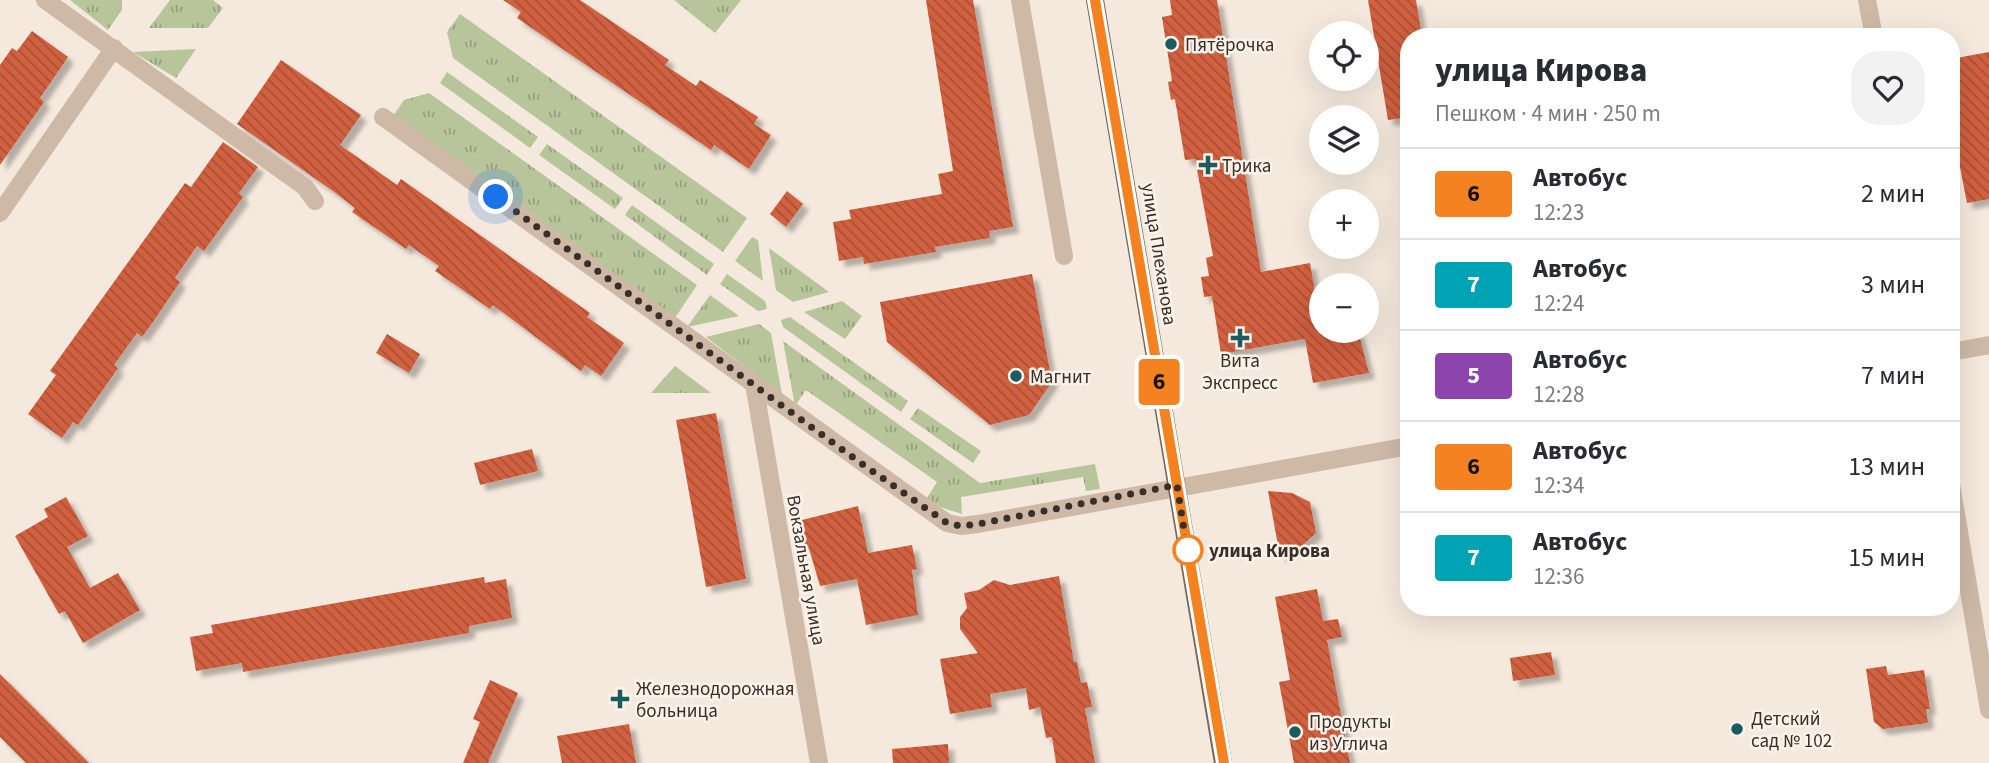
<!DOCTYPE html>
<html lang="ru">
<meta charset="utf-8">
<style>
body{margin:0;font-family:"Source Sans 3",sans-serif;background:#f2f2f3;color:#2b2b33;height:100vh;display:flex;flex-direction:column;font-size:26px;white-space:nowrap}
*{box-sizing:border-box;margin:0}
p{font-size:23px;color:#7c7c81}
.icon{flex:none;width:38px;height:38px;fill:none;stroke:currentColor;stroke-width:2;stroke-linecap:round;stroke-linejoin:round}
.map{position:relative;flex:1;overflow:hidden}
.drawer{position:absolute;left:1400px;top:28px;width:560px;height:588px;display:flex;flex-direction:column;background:#fff;border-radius:28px;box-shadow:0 7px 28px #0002}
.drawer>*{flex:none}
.badge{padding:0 14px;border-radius:5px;font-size:24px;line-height:46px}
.controls{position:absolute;left:1309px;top:21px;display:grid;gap:14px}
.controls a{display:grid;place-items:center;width:70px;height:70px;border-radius:50%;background:#fff;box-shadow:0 7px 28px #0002;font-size:35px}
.you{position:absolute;width:35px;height:35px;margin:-18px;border:5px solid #fff;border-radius:50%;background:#1a73e8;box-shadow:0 0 0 10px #1a73e833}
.map>.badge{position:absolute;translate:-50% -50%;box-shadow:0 0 0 4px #fff}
.round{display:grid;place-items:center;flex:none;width:74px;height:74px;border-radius:28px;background:#f2f2f3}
.headline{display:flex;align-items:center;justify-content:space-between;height:119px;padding:0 35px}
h1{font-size:33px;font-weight:800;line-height:52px}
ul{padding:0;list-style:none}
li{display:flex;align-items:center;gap:21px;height:91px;padding:0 35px;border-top:2px solid #e1e1e2}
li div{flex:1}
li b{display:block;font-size:26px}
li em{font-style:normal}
li .badge{min-width:77px;font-weight:700;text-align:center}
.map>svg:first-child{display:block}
</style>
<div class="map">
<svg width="1989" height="763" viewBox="0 0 1989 763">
<defs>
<pattern id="grass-tufts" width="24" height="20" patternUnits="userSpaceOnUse" patternTransform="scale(1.75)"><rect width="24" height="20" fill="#b8c59b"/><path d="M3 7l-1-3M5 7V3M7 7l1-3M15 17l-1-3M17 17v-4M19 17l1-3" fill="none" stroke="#97a07e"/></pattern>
<pattern id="building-back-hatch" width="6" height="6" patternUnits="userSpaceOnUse" patternTransform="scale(1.75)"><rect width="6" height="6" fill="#d1603f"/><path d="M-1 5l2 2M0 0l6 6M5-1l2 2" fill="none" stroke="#ab5035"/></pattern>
<filter id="shadow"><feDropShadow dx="6" dy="6" stdDeviation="2" flood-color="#0004"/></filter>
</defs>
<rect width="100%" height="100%" fill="#f5e9dd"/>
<!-- grass -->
<g fill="url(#grass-tufts)">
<polygon points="70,0 122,0 122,10 108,30"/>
<polygon points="170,0 213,0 223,8 208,28 149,28"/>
<polygon points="674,0 741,0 715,33"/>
<polygon points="460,14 747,218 723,252 453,58 447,32"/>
<polygon points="196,49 176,78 133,52"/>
<polygon points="447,72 538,137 530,148 440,83"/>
<polygon points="429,93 697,285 675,318 393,116 404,100"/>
<polygon points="547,144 623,198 615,209 539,155"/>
<polygon points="632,205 714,264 707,275 625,215"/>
<polygon points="752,237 758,240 763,281 735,261"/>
<polygon points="769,248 829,292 793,302 776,290"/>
<polygon points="727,274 765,301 767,309 758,311 720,284"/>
<polygon points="710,295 739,316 687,327"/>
<polygon points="842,301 862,316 845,339 804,312"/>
<polygon points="790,317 908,401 901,412 783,327 781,320"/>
<polygon points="759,324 771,333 782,395 706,337"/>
<polygon points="783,341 980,483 1095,464 1100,489 1086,491 1083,477 961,497 962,514 940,507 927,498 937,482 806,390 795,406"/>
<polygon points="675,366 711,393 651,393"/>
<polygon points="918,408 981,451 973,463 910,419"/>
</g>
<!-- building -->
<g fill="url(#building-back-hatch)" filter="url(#shadow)">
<polygon points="503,0 580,0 669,60 665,65 696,86 700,80 758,117 754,124 771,135 749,169 714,145 711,150 517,18 521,12"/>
<polygon points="926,0 973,0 1013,227 989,231 990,238 935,247 936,252 864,264 863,257 839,261 833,222 851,219 849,210 942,194 938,174 953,171"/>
<polygon points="1170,0 1217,0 1261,272 1310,263 1316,298 1321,297 1321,331 1358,331 1369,373 1313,383 1305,339 1221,354 1212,296 1204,297 1201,277 1209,276 1206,258 1213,256 1195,159 1185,160 1175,99 1171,100 1168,82 1172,81 1162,17 1172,15"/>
<polygon points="1368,0 1416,0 1422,37 1409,37 1409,117 1388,120"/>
<polygon points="32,31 68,57 40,98 44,102 0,165 0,65 12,48 17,51"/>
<polygon points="1989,52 1989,199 1967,203 1951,121 1951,59"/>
<polygon points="281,60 361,115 340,145 397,185 401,179 590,313 587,317 624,343 601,376 585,365 581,371 493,305 490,309 454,284 435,271 439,266 409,245 406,249 374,227 352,212 355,208 333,191 237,124"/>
<polygon points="223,142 258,167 239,193 243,197 204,251 197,246 175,278 180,282 155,319 142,337 137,333 114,365 118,368 93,404 78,425 73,422 62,438 28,414 56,375 50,371 185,183 191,187"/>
<polygon points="787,191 803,204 786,227 770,214"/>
<polygon points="1032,274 1052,382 1029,415 990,425 887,342 880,302"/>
<polygon points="387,334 420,354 409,373 376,353"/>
<polygon points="716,413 746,579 706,587 676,420"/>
<polygon points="532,449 538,471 480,485 474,463"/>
<polygon points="1268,491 1292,493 1310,502 1316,533 1302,546 1280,556"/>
<polygon points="66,497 88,536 67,547 90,588 118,573 140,610 83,643 65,611 59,614 15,536 48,517 44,509"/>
<polygon points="858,506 868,553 912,545 917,569 912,570 918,615 866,625 857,579 820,586 808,545 802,546 798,521"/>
<polygon points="1059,576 1074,662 1077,662 1081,683 1087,682 1092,707 1085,708 1095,763 1056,763 1052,737 1046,738 1040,707 1029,710 1026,688 990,694 992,707 950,714 940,659 978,653 960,629 960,617 967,608 964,593 979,590 994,580 1010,585"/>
<polygon points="484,577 485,583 506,579 512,618 469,626 469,633 243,672 242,663 196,671 190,637 213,633 211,625"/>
<polygon points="1317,589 1323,621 1338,619 1342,637 1327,640 1350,763 1294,763 1279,682 1290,680 1275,597"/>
<polygon points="1551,652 1555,675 1513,681 1510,658"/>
<polygon points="1886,666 1888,675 1924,670 1930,709 1926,709 1928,723 1883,729 1874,722 1866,669"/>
<polygon points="0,674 89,763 26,763 0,737"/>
<polygon points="490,680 518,693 488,763 463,763 480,722 473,719"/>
<polygon points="629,724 636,763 562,763 557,736"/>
<polygon points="948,744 949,763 893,763 892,749"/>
</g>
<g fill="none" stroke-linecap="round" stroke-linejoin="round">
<!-- minor -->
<g stroke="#ceb9a7" stroke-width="18">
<polyline points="45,0 305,187 315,201"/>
<polyline points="1020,0 1064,256"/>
<polyline points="1867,0 1874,37"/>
<polyline points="383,117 947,523 961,526 978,524 1409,446"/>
<polyline points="0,213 114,48"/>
<polyline points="1951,352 1989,345"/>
<polyline points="754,384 819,763"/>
<polyline points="1951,484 1989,710"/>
</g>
<!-- major -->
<polyline stroke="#7d6458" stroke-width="18" points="1095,0 1223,763"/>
</g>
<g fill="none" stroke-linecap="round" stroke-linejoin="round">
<!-- line casing -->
<g stroke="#fff" stroke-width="16">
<polyline id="line" points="1095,0 1224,763"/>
</g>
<!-- line -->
<use href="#line" stroke="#f58220" stroke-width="10"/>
<!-- walk -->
<polyline stroke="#3a2e28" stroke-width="7" stroke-dasharray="0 12.6" points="496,197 858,461 947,523 961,526 978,524 1177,485 1189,561 1188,550"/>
</g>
<!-- markers -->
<g fill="#1a5c60" stroke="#fbf3ea" stroke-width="2.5">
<circle cx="1171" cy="44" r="7"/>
<path d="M1204.5 154.5h7v7h7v7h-7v7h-7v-7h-7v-7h7z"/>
<path d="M1236.5 327.5h7v7h7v7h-7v7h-7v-7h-7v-7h7z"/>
<circle cx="1016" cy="376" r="7"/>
<path d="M616.5 688.5h7v7h7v7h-7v7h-7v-7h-7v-7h7z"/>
<circle cx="1737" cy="729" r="7"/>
<circle cx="1295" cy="732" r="7"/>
</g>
<circle fill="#fff" stroke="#f58220" stroke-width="3.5" cx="1188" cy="550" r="14"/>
<g text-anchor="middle" stroke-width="5" stroke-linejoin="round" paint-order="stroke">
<!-- poi labels -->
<g font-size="19" fill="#3a2e28" stroke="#fbf3ea" text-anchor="start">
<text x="1185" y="51">Пятёрочка</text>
<text x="1222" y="172">Трика</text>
<text x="1240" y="367" text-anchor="middle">Вита<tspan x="1240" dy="22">Экспресс</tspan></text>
<text x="1030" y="383">Магнит</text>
<text x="636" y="695">Железнодорожная<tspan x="636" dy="22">больница</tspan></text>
<text x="1751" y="725">Детский<tspan x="1751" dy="22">сад № 102</tspan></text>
<text x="1309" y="728">Продукты<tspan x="1309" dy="22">из Углича</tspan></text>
</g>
<!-- street labels -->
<g font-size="19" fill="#3a2e28" stroke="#fbf3ea">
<text transform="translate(1160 254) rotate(81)" y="7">улица Плеханова</text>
<text transform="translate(807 570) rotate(80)" y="7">Вокзальная улица</text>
</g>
<!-- stop labels -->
<g font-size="19" font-weight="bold" fill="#3a2e28" stroke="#fbf3ea" text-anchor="start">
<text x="1209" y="557">улица Кирова</text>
</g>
</g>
</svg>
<div class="controls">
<a><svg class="icon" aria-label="locate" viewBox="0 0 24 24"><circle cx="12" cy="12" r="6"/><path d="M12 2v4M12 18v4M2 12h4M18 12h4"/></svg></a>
<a><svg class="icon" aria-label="layers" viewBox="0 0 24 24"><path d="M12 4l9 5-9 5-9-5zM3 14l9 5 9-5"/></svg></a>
<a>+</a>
<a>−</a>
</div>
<div class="you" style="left:496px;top:197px"></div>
<b class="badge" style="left:1159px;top:382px;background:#f58220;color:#111">6</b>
<section class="drawer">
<div class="headline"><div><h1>улица Кирова</h1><p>Пешком · 4 мин · 250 m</p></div><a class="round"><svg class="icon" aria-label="heart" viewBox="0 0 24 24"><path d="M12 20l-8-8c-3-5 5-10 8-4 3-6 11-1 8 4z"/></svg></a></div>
<ul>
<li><span class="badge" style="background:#f58220;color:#111">6</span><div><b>Автобус</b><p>12:23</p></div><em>2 мин</em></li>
<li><span class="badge" style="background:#00a3b4;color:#fff">7</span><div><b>Автобус</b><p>12:24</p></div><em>3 мин</em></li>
<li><span class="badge" style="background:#8e44ad;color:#fff">5</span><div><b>Автобус</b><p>12:28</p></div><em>7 мин</em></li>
<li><span class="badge" style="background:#f58220;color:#111">6</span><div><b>Автобус</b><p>12:34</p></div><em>13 мин</em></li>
<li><span class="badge" style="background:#00a3b4;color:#fff">7</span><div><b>Автобус</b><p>12:36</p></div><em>15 мин</em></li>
</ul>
</section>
</div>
